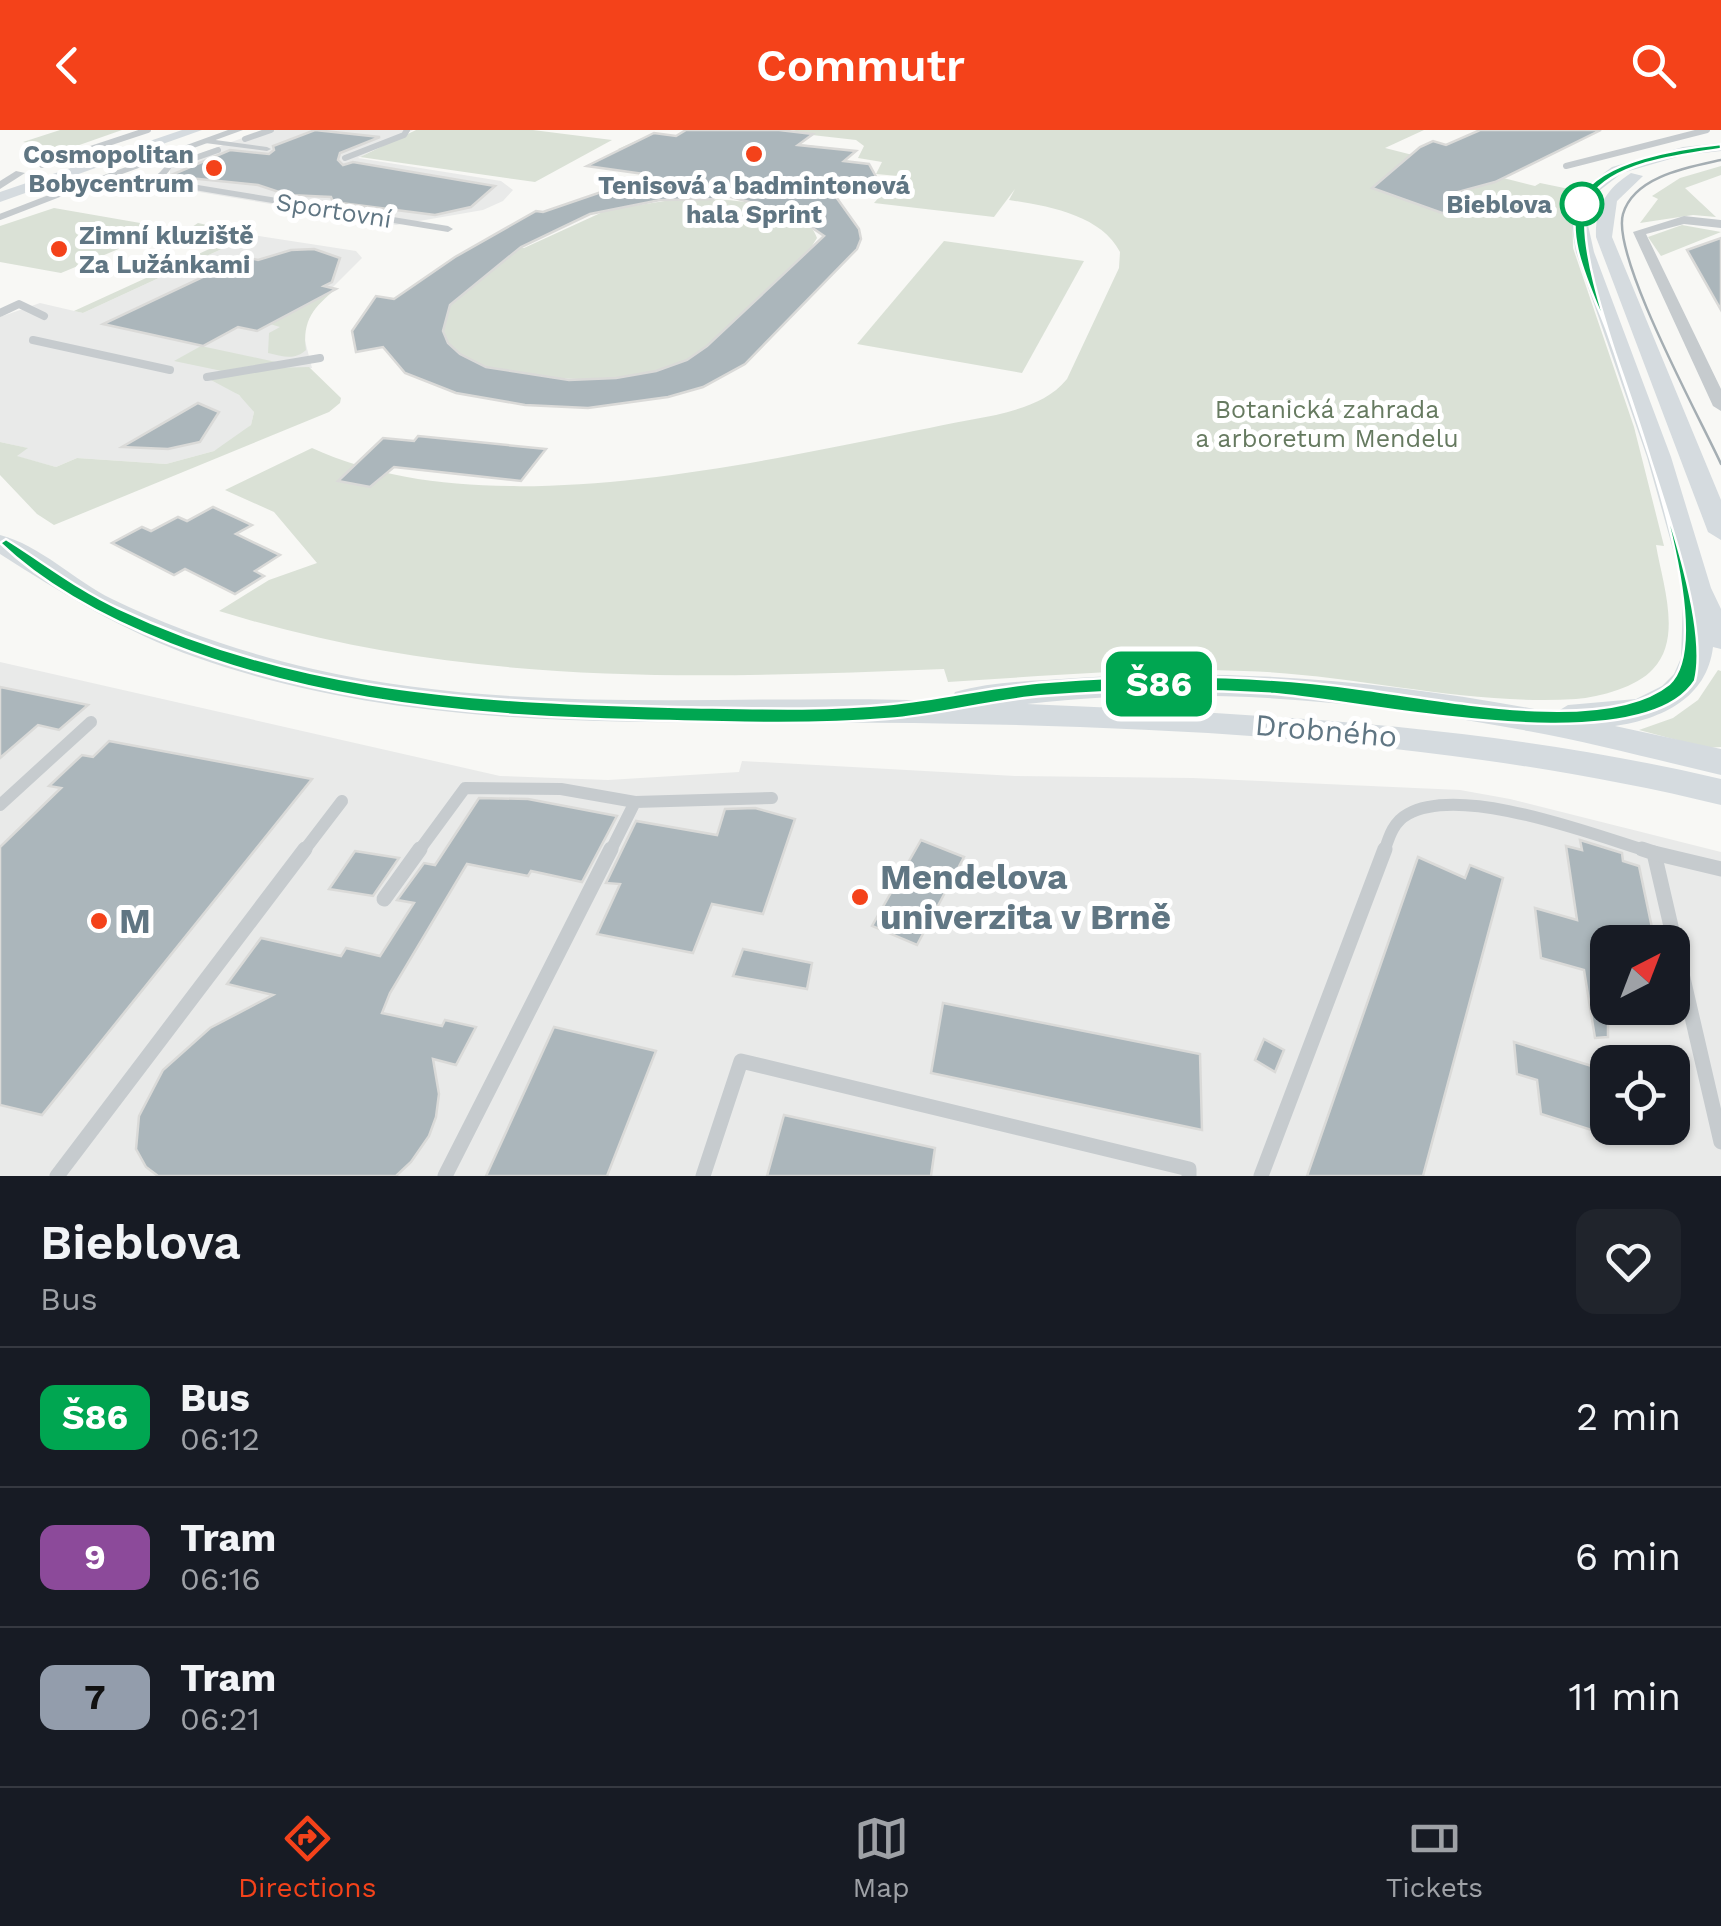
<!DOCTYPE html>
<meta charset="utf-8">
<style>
body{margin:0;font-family:"Work Sans",sans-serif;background:#20242c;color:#f1f3f6;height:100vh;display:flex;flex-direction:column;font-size:38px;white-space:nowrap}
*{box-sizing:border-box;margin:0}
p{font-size:32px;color:#9ea1a6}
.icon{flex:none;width:55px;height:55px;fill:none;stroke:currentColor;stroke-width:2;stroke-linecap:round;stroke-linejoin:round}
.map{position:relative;height:1046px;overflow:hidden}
.side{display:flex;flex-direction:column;background:#171b24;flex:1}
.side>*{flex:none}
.badge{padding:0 20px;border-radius:15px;font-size:35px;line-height:65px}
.needle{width:65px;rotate:42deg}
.fabs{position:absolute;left:1590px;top:795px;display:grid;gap:20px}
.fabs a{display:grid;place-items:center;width:100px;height:100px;border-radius:20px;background:#171b24;box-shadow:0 2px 8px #0004;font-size:50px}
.map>.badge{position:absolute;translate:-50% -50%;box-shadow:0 0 0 5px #fff}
.round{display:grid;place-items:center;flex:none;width:105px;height:105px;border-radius:20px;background:#20242c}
.headline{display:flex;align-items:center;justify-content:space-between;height:170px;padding:0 40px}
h1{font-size:48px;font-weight:600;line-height:75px}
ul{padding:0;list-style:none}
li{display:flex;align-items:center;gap:30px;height:140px;padding:0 40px;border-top:2px solid #363941}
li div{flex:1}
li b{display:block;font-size:38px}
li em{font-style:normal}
li .badge{min-width:110px;font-weight:700;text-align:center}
header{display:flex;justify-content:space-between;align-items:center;height:130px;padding:0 40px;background:#f4421a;color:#fff;font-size:45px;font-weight:600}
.tab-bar{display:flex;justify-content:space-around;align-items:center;height:140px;border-top:2px solid #363941;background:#171b24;font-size:28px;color:#9ea1a6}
.tab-bar a{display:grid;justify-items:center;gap:5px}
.tab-bar .active{color:#f4421a}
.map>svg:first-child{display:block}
</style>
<header><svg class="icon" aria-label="back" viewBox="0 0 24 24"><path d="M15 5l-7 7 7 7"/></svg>Commutr<svg class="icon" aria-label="search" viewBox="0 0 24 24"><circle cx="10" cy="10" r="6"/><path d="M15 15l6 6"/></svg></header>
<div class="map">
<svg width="1721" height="1046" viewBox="0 0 1721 1046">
<rect width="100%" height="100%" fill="#f8f8f5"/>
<!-- built -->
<g fill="#e9eae9" fill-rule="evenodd">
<polygon points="264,0 413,0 358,28 501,51 513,60 503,71 483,80 396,95 157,55 170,47 170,38 177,32"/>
<polygon points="252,105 356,121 362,128 315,175 307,190 304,207 312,238 232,260 249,273 254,282 251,295 238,308 214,321 166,334 77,328 56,337 15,326 27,318 0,312 0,187 40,173 83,183"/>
<path d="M0,532l500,114 108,4 131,-8 3,-11 273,15 178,2 267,12 50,9 211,53v324h-1721zM1608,812h64v66h-64zM1608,932h64v66h-64z"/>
</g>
<!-- green -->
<g fill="#dae1d6">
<polygon points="60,0 122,0 68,19 23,12"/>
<polygon points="416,0 533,0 612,10 535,52 360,27"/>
<path d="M686,0h93l34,5 -21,-5h632l-39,18 150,38 5,-3 39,8 -7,12 1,45 61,179 30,119 -8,-1c6,37 27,93 -3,124 -16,18 -53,28 -77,30 -110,7 -222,-25 -332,-28 -99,-4 -198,5 -296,11l-4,-13c-251,10 -481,18 -725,-58l50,-31 48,-17 -43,-51 -49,-22 87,-42c188,87 486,3 684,-33 27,-7 53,-14 71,-36l52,-111 1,-16c-19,-37 -72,-46 -111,-52l6,-11 -21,28 -120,-14 24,-27 -22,-2 6,-12 -24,-4 6,-12 -8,-6 -44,-5 -13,9 57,7 -11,9 13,3 -11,9 -229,-23 36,-16 20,4z"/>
<polygon points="1721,36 1721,45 1685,58 1716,87 1693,85 1640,93 1658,69 1652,66 1680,48"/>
<path d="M684,68c34,1 121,2 133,40l-7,11c-33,31 -87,94 -125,112 -21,10 -45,14 -67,17 -37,4 -192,2 -173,-63 6,-20 54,-53 71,-69l8,2 83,-38z"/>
<polygon points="54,78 169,98 61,143 0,132 0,96"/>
<polygon points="198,93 252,105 83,183 74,181 229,110 186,101"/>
<polygon points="1682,95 1721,102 1661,126 1648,107"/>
<polygon points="944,111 1084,131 1022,243 857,214"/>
<path d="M336,159c-22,18 -34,31 -30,61 -12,11 -24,6 -38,3l1,-20 11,-6 -10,-3z"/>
<polygon points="201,216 276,232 222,241 174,231"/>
<polygon points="309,237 341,268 340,273 329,282 54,395 37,384 0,345 0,312 28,318 17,326 56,337 77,328 166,334 214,321 251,295 254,282 239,265 211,250 272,238"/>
<polygon points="1718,540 1721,541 1721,617 1707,618 1639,600 1673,588 1698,570"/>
</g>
<!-- building -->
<g fill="#abb6bb" stroke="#dadad8" stroke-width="2.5" fill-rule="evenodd">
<polygon points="315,0 380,7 340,23 338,30 343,35 353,32 495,56 471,77 435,85 333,72 331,67 288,65 258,55 169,46 230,20 269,24 274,20 273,16"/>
<path d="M686,0h93l34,4 -15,11 58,6 -12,10 25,3 15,27 -50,3 25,35 2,10 -4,10 -112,115 -42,23 -35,10 -80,11 -63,-3 -69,-12 -51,-20 -22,-26 -27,5 -4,-21 24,-35 18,3 61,-42 81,-46 7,1 108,-37 -64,-9 67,-33 22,3zM717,63l75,21 32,22 -117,110 -20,14 -31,11 -40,7 -47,2 -83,-13 -26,-13 -12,-11 -5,-12 7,-26 71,-58 69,-33 70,-14 53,-1z"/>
<polygon points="1480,0 1601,0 1495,52 1451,64 1479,74 1442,83 1372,58 1420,17 1433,11 1446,15"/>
<polygon points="1721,108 1721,180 1687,120"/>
<polygon points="314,119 340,128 332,152 324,156 336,159 257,201 238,197 203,216 103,194 245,127 258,130 291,120"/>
<polygon points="198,273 219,282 200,312 168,319 122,317"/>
<polygon points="418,306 546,319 521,351 394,337 370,357 338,351 383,308 414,311"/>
<polygon points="213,377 252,395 236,404 280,425 255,441 264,446 235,464 185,439 174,445 112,413 142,397 151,401 178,387 187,391"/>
<polygon points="0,557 88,575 59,600 38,595 0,628"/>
<polygon points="109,611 312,649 42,985 0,975 0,717 61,658 49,656 82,625 93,627"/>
<polygon points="479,668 528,669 617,686 582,752 531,741 528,746 467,734 390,863 382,883 442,896 445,890 476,897 456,935 433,929 439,964 436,987 429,1006 411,1032 396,1046 158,1046 146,1037 136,1019 139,986 163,940 210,898 273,865 227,854 261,808 341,826 346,818 380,826 414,773 397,770 424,733 435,735"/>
<polygon points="755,678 795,689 763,784 712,774 693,823 597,804 620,754 606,753 636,691 717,705 725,679"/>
<polygon points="921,710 964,727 917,815 872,796"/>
<polygon points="1580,710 1622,723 1623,731 1639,736 1655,812 1608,812 1608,907 1595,908 1584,840 1541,828 1535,778 1577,790 1566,716 1582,720"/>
<polygon points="355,721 399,728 373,766 329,759"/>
<polygon points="1418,727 1465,748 1470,735 1503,748 1423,1046 1307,1046"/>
<polygon points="743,819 812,833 807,859 733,846"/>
<polygon points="943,873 1200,924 1202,1000 931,943"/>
<polygon points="554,897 656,921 607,1046 486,1046"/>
<polygon points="1264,909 1284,920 1275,942 1255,930"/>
<polygon points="1514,912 1608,941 1608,989 1601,987 1604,1004 1541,984 1537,950 1517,944"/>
<polygon points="784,985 935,1018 931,1046 767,1046"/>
</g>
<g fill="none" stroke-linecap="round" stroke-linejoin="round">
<!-- service-far3 -->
<g stroke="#c6cbce" stroke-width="6">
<polyline points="245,9 271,0"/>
<polyline points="345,28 404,5 407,0"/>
<polyline points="150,32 175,35 218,20"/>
<polyline points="42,35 148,0"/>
<polyline points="1566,36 1707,0"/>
<path d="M96,51c24,13 57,9 73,-15"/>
<polyline points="0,87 88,53"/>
</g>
<!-- service-far2 -->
<g stroke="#c6cbce" stroke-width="8">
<polyline points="0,183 19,174 44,186"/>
<polyline points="33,210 170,240"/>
<polyline points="207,247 320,228"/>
</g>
<!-- service-far1 -->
<g stroke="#c6cbce" stroke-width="12">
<polyline points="0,675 91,592"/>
<polyline points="303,722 342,671"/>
<polyline points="418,722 465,658 561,659 635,672"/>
<polyline points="610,722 635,672 772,668"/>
<path d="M1384,722c5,-15 9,-30 24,-38 54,-30 186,21 242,38"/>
</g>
<!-- service -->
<g stroke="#c6cbce" stroke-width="15">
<polyline points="1642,719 1654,723 1721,1012"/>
<polyline points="1654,723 1721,739"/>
<polyline points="384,769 420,719"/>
<polyline points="57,1046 305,719"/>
<polyline points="445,1046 611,719"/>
<polyline points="703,1046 741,931 1189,1039 1189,1046"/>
<polyline points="1261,1046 1385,719"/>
</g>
<!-- pedestrian -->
<g fill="#c6cbce" fill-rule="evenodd">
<polygon points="208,9 267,17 271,19 267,21 205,13"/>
<polygon points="155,48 448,96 453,99 448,102 152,53"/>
</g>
<!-- minor -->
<g fill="#c6cbce" fill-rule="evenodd">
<polygon points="228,0 243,0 92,55 82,53"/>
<polygon points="16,41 25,43 0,59 0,51"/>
<polygon points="1684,86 1721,90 1721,98 1684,94 1646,104 1721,259 1721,281 1713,276 1633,102"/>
</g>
<!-- secondary -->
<g fill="#d5dbdf" fill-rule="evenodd">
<polygon points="182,0 202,0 0,72 0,62"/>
<path d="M1721,13v8l-37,4 -62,18 -27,21 -9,22 8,36 77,205 40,131 10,21v40l-8,-2c-6,51 -51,72 -98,79l106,23v26c-64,-15 -128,-32 -193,-44 -163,-31 -335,-46 -501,-27 234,10 465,21 694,75v26c-263,-64 -537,-78 -807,-82 -241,-4 -488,16 -719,-66 -70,-25 -132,-63 -195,-103v-19c40,10 75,46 112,64 64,31 132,54 201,70 209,48 426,24 638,32l4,-9c38,-11 82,-11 121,-14 159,-11 322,4 479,35l13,-8 68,-6 26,-13 12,-12 7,-16 2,-57 3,-6 -39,-138 -71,-205 -6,-36 13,-27 29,-22 71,-20z"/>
<path d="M1631,43l12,3 -26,25 -5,36 109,263v40l-13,-8 -112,-295c-1,-29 10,-48 35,-64z"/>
</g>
<!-- tram -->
<path stroke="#a5aeb3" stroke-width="2.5" d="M1721,30c-32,7 -87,16 -98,54 -12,42 77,204 98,250"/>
</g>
<!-- line -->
<path fill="#00a651" stroke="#fff" stroke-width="2.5" d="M1721,14v5c-34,5 -108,13 -130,48 -39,60 130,381 104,484 -54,84 -331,20 -421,13 -76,-5 -155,-4 -230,2 -53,4 -104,19 -156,23 -72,6 -146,4 -218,2 -101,-2 -202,-6 -302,-23 -125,-21 -280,-71 -368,-155l6,-4c37,23 73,51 112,69 78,37 164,62 250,76 103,17 205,20 309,23 71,1 144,4 214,-3 52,-5 102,-18 154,-22 102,-8 207,-8 309,6 79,10 251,48 315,-4 52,-47 -39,-287 -61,-351 -13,-37 -48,-98 -27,-136 20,-37 101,-49 140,-53z"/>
<!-- markers -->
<g fill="#f4421a" stroke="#fff" stroke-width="4">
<circle cx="754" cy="24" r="10"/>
<circle cx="214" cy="38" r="10"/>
<circle cx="59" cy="119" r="10"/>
<circle cx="860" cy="767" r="10"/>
<circle cx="99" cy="791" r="10"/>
</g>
<circle fill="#fff" stroke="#00a651" stroke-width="5" cx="1582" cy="74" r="20"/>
<g text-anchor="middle" stroke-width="10" stroke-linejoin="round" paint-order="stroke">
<!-- far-poi labels -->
<g font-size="25" font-weight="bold" fill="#607683" stroke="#fff" text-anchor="end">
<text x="194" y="33">Cosmopolitan<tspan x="194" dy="29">Bobycentrum</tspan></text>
<text x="754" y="64" text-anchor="middle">Tenisová a badmintonová<tspan x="754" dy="29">hala Sprint</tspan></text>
<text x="79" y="114" text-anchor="start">Zimní kluziště<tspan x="79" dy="29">Za Lužánkami</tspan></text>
</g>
<!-- far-stop labels -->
<g font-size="25" font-weight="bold" fill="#607683" stroke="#fff" text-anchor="end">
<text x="1552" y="83">Bieblova</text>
</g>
<!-- far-street labels -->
<g font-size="25" fill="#607683" stroke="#fff">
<text transform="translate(334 80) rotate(9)" y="9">Sportovní</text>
</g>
<!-- far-park labels -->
<g font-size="25" fill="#667a60" stroke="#fff">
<text x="1327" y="288">Botanická zahrada<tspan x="1327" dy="29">a arboretum Mendelu</tspan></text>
</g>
<!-- street labels -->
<g font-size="30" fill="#607683" stroke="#fff">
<text transform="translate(1326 601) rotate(5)" y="10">Drobného</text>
</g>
<!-- near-poi labels -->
<g font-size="35" font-weight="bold" fill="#607683" stroke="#fff" text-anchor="start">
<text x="880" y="759">Mendelova<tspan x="880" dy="40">univerzita v Brně</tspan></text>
<text x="119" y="803">M</text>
</g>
</g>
</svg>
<div class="fabs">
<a><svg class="needle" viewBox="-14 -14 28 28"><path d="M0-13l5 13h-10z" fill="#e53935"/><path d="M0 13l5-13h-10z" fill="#9ea1a6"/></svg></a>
<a><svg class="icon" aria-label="locate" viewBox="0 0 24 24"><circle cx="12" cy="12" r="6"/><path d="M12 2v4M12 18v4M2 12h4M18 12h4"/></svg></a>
</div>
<b class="badge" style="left:1159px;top:554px;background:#00a651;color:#fff">Š86</b>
</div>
<section class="side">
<div class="headline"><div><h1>Bieblova</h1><p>Bus</p></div><a class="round"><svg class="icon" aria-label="heart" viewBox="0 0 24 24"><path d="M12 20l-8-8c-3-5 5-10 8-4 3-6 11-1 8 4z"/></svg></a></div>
<ul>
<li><span class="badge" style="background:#00a651;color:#fff">Š86</span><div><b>Bus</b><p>06:12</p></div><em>2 min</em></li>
<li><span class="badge" style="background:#8c4a9a;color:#fff">9</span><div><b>Tram</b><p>06:16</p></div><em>6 min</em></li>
<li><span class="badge" style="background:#939dac;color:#111">7</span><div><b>Tram</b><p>06:21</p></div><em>11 min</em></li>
</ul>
</section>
<nav class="tab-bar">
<a class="active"><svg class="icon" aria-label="directions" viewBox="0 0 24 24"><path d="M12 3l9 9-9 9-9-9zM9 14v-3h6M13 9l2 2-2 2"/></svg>Directions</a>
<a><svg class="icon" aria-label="map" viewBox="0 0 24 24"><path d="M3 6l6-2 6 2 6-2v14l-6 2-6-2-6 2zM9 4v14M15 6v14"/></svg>Map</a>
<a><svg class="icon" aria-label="tickets" viewBox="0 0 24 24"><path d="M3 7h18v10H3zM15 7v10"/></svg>Tickets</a>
</nav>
